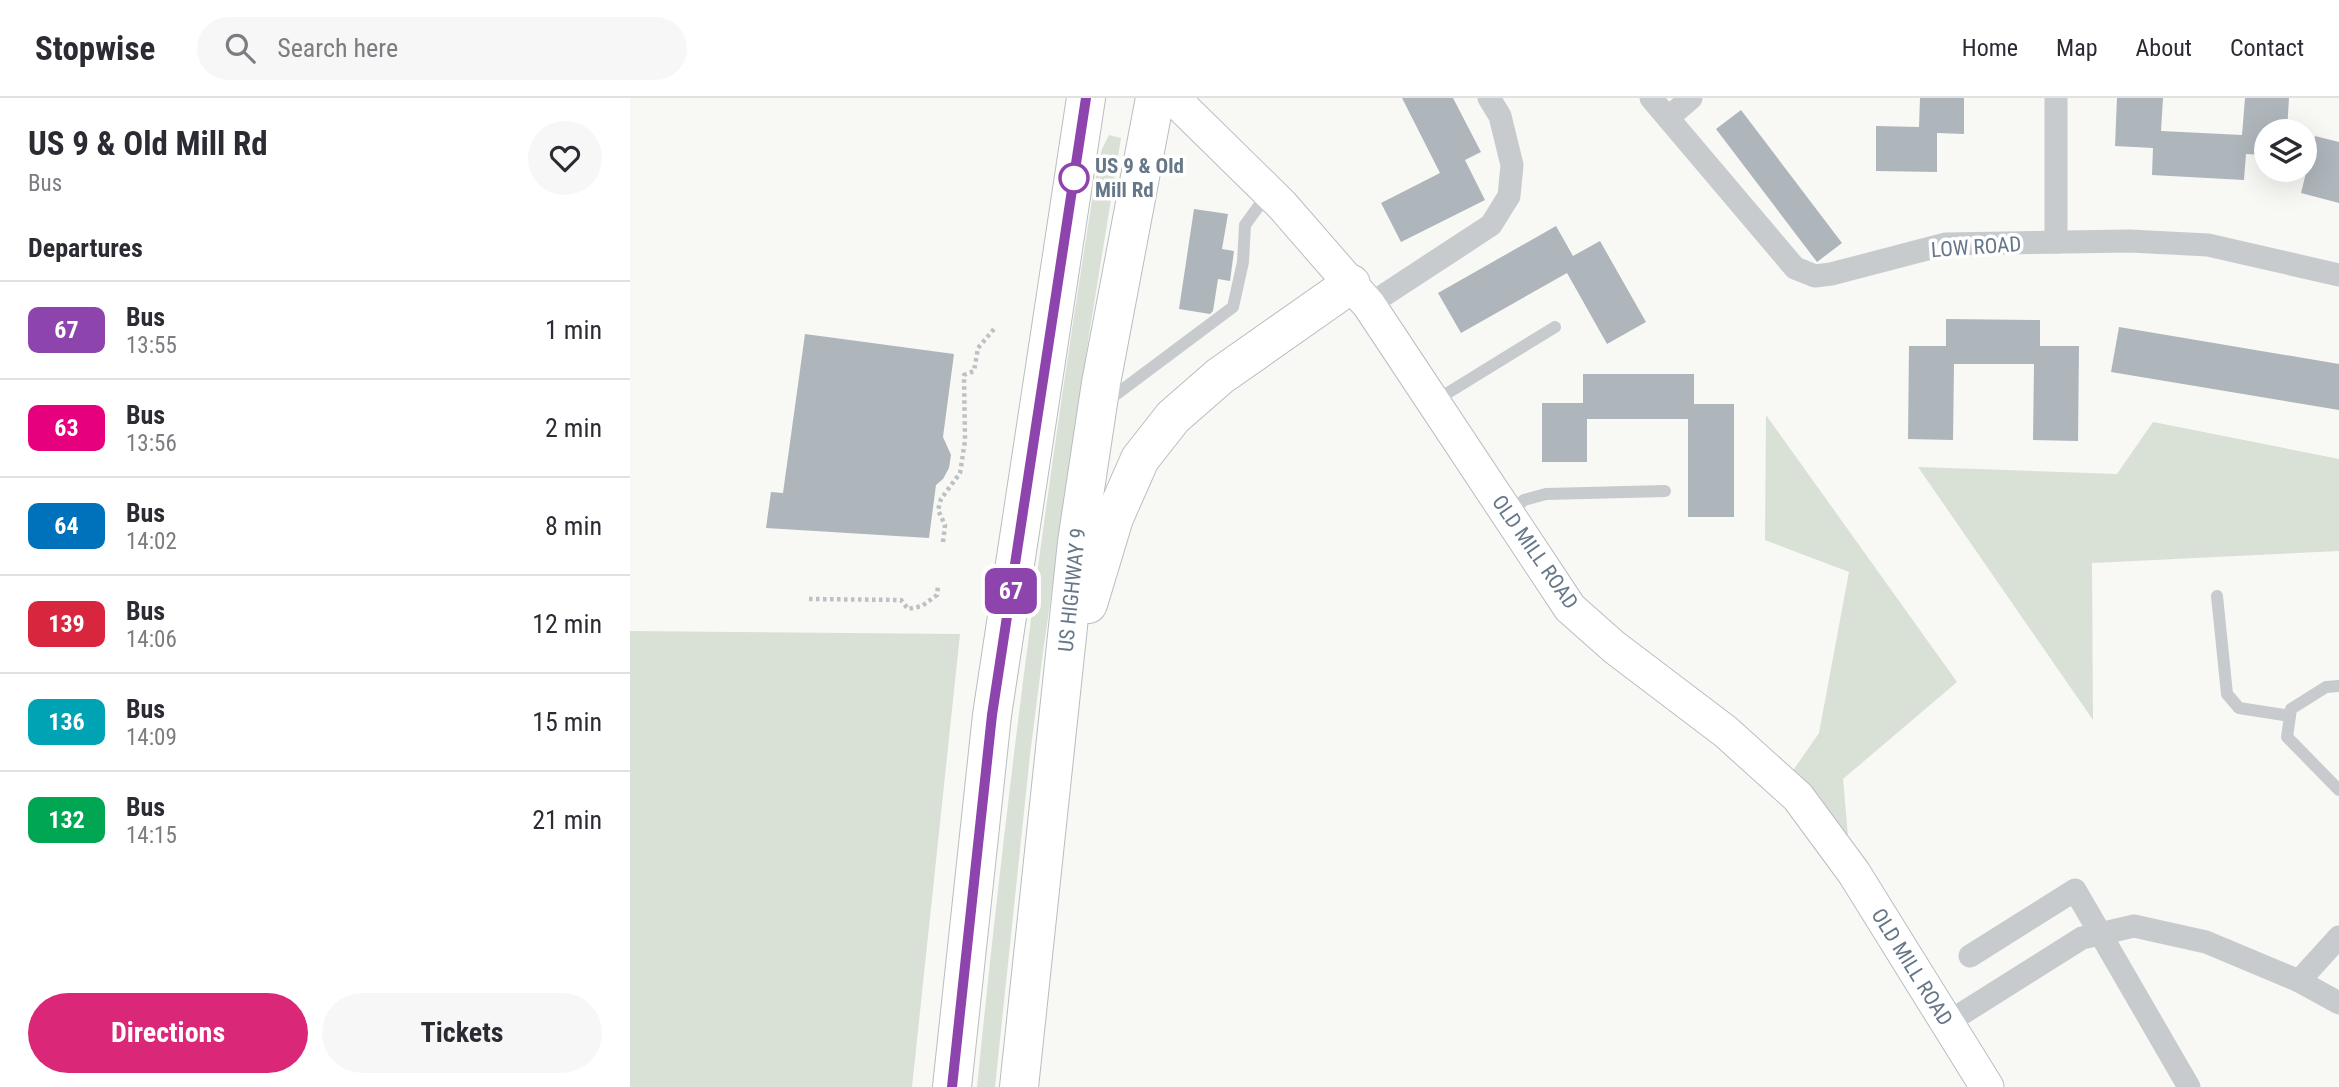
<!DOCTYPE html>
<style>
body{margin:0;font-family:"Roboto Condensed",sans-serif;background:#f7f7f7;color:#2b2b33;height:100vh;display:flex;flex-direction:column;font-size:26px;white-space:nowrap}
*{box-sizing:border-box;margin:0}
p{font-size:23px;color:#7c7c81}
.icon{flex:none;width:38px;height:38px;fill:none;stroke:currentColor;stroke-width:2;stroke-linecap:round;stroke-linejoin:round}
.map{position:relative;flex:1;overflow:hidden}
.sheet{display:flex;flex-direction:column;background:#fff;width:630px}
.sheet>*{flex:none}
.badge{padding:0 14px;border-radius:10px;font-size:24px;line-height:46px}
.fabs{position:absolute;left:1624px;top:21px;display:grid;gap:14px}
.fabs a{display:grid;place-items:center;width:63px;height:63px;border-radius:50%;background:#fff;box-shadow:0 7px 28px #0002;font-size:35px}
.map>.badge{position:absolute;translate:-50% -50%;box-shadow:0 0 0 4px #fff}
h2{padding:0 28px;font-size:26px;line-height:63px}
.round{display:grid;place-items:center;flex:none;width:74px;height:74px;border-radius:37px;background:#f7f7f7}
.overview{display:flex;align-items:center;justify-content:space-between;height:119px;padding:0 28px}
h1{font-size:33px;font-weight:700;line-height:52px}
.cta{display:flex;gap:14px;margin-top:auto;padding:14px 28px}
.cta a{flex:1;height:80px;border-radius:42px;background:#db2777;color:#fff;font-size:28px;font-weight:700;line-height:80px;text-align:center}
.cta a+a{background:#f7f7f7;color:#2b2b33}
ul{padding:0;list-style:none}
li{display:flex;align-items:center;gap:21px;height:98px;padding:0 28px;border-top:2px solid #e1e1e2}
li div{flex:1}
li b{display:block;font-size:26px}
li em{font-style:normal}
li .badge{min-width:77px;font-weight:700;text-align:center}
header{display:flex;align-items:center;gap:42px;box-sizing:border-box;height:98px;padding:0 35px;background:#fff;border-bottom:2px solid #e1e1e2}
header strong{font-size:33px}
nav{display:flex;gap:38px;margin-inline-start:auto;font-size:24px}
.search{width:490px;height:63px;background:#f7f7f7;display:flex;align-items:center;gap:18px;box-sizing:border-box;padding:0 24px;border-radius:38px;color:#7c7c81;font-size:26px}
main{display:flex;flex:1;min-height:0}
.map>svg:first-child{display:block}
</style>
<header>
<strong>Stopwise</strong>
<div class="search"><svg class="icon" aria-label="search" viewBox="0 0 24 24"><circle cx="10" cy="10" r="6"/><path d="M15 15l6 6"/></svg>Search here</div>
<nav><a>Home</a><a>Map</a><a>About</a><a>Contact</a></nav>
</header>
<main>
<section class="sheet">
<div class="overview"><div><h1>US 9 &amp; Old Mill Rd</h1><p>Bus</p></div><a class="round"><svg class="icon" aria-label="heart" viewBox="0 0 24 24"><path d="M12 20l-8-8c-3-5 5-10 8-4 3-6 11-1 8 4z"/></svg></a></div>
<h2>Departures</h2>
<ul>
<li><span class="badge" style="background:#8e44ad;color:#fff">67</span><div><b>Bus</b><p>13:55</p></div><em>1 min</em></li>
<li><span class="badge" style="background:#e6007e;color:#fff">63</span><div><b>Bus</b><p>13:56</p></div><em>2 min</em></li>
<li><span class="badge" style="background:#0072bc;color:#fff">64</span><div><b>Bus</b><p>14:02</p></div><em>8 min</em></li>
<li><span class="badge" style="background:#d7263d;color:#fff">139</span><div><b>Bus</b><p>14:06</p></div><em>12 min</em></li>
<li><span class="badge" style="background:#00a3b4;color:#fff">136</span><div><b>Bus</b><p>14:09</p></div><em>15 min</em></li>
<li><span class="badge" style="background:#00a651;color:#fff">132</span><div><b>Bus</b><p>14:15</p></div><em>21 min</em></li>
</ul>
<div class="cta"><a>Directions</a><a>Tickets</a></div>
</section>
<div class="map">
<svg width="1709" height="989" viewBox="0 0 1709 989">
<rect width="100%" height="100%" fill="#f8f8f5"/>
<!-- green -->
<g fill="#d9e0d5">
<path d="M479,37l12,3 -32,197 -45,310 -14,110 -35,332h-18c31,-309 71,-617 121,-923l4,-15z"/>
<polygon points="1136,317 1327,584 1213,681 1219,750 1162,674 1189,635 1219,474 1135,442"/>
<polygon points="1523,324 1709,361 1709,453 1462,465 1463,622 1288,369 1487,376"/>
<polygon points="0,533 330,536 282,989 0,989"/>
</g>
<!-- building -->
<g fill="#aeb6bc">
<polygon points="772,0 823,0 851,54 835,62 855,102 771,144 751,105 810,75"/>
<polygon points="1290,0 1334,0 1334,36 1307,35 1307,74 1246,73 1246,28 1289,29"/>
<polygon points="1487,0 1533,0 1531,33 1612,37 1615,0 1659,0 1657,33 1636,33 1636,57 1616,56 1614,82 1522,77 1523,50 1485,48"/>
<polygon points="1111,12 1212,145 1187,164 1086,31"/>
<polygon points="1685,38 1709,44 1709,105 1671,95"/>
<polygon points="564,111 598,116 592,151 604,153 600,183 588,181 583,213 580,216 549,211"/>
<polygon points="926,128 943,158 970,143 1016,224 977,246 937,175 831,235 808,195"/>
<polygon points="1316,221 1410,222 1410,248 1449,248 1448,343 1403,342 1404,266 1324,266 1323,342 1278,341 1279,248 1316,248"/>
<polygon points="1489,229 1709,266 1709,312 1481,274"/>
<polygon points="175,236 324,256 313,339 321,357 319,370 313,381 306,387 299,440 136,430 141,394 153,395"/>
<polygon points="953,276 1064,276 1064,306 1104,306 1104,419 1058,419 1058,321 957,321 957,364 912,364 912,305 953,305"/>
</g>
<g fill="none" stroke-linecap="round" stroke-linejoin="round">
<!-- secondary casing -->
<g stroke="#b9bec3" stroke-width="35">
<polyline id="secondary" points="543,0 652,107 739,207 940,510 984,549 1096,634 1168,699 1224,775 1357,989"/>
</g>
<!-- highway casing -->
<g stroke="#b9bdc0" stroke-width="40">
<g id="highway">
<polyline points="458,506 484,420 510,361 543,319 590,278 721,186"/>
<polyline points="322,989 362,617 456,0"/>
<polyline points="389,989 447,444 471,285 525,0"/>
</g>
</g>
<!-- path -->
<g stroke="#bec1c3" stroke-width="4.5" stroke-dasharray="3.5 3.5" stroke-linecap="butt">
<polyline points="313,444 315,427 308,412 311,401 330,375 335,343 334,277 344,273 348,250 364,231"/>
<polyline points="179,501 271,502 278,511 292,508 307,497 308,488"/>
</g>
<!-- lane -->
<g stroke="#c7cbce" stroke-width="12">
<polyline points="476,304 603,209 613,164 615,127 639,94"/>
<polyline points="803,304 925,229"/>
<polyline points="878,416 894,402 916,396 1035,393"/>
<polyline points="1587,498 1597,596 1609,610 1660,618"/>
<polyline points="1709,588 1696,589 1661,611 1657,639 1709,692"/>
</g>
<!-- street -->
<g stroke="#c7cbce" stroke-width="23">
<polyline points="1021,0 1165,170 1185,178 1201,176 1316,146 1500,143 1578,147 1709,177"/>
<polyline points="1038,20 1061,0"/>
<polyline points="1426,144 1426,0"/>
<polyline points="739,207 861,127 879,98 882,67 870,18 859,0"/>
<polyline points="1340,858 1445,792 1559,989"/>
<polyline points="1669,883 1709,839"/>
<polyline points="1317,925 1452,840 1504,828 1576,844 1669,883 1709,905"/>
</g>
<!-- secondary -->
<use href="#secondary" stroke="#fff" stroke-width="33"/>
<!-- highway -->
<use href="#highway" stroke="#fff" stroke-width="38"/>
</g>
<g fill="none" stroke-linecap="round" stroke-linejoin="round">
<!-- line casing -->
<g stroke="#fff" stroke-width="16">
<polyline id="line" points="322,989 362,617 456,0"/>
</g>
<!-- line -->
<use href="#line" stroke="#8e44ad" stroke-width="10"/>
</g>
<!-- markers -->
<circle fill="#fff" stroke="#8e44ad" stroke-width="3.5" cx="444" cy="80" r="14"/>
<g text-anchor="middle" stroke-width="7" stroke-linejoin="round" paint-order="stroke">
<!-- stop labels -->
<g font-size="21" font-weight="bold" fill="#657788" stroke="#fff" text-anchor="start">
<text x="465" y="75">US 9 &amp; Old<tspan x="465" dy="24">Mill Rd</tspan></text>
</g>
<!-- street labels -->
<g font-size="21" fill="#657788" stroke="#fff">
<text transform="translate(1346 149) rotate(-4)" y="7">LOW ROAD</text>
<text transform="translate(905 454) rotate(55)" y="7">OLD MILL ROAD</text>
<text transform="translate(442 492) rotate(-84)" y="7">US HIGHWAY 9</text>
<text transform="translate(1282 869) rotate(58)" y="7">OLD MILL ROAD</text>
</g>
</g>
</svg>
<div class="fabs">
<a><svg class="icon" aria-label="layers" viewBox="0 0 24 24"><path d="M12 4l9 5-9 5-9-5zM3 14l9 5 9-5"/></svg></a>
</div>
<b class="badge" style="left:381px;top:493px;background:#8e44ad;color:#fff">67</b>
</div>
</main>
